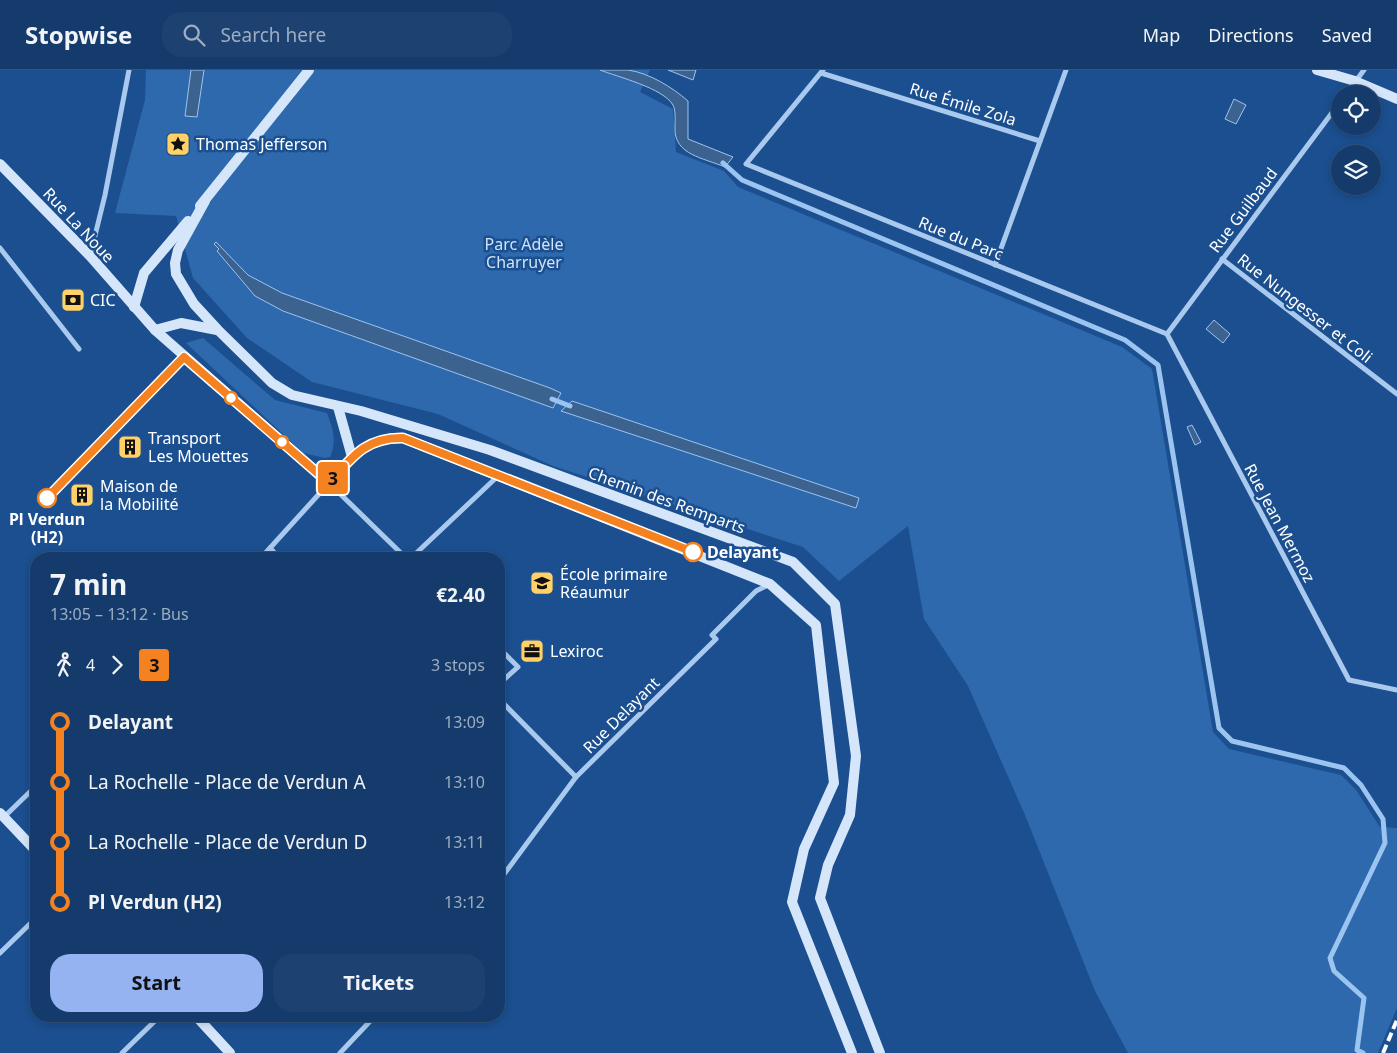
<!DOCTYPE html>
<meta charset="utf-8">
<style>
body{margin:0;font-family:"Noto Sans",sans-serif;background:#1d4271;color:#f1f3f6;height:100vh;display:flex;flex-direction:column;font-size:19px;white-space:nowrap}
*{box-sizing:border-box;margin:0}
p{font-size:16px;color:#9dadc1}
.icon{flex:none;width:28px;height:28px;fill:none;stroke:currentColor;stroke-width:2;stroke-linecap:round;stroke-linejoin:round}
.map{position:relative;flex:1;overflow:hidden}
.panel{position:absolute;left:30px;top:482px;width:475px;height:470px;display:flex;flex-direction:column;background:#143b6b;border-radius:20px;box-shadow:0 2px 8px #0003,0 0 0 1px #33557e}
.panel>*{flex:none}
.badge{padding:0 10px;border-radius:4px;font-size:18px;line-height:32px}
.tools{position:absolute;left:1331px;top:15px;display:grid;gap:10px}
.tools a{display:grid;place-items:center;width:50px;height:50px;border-radius:50%;background:#143b6b;box-shadow:0 2px 8px #0003,0 0 0 1px #33557e;font-size:25px}
.map>.badge{position:absolute;translate:-50% -50%;box-shadow:0 0 0 2px #fff}
.legs{display:flex;align-items:center;gap:8px;height:55px;padding:0 20px;font-size:16px}
.legs p{margin-inline-start:auto}
.headline{display:flex;align-items:center;justify-content:space-between;height:85px;padding:0 20px}
h1{font-size:28px;font-weight:700;line-height:38px}
.primary-button{display:flex;gap:10px;margin-top:auto;padding:10px 20px}
.primary-button a{flex:1;height:58px;border-radius:20px;background:#95b2f1;color:#111;font-size:20px;font-weight:700;line-height:58px;text-align:center}
.primary-button a+a{background:#1d4271;color:#f1f3f6}
ul{padding:0 20px;list-style:none}
li{display:flex;align-items:center;gap:18px;height:60px;font-size:19px}
li i{display:grid;place-items:center;width:8px;height:100%;margin:0 6px;background:currentColor}
li i::after{content:'';width:12px;height:12px;margin:-6px;border:4px solid;border-radius:50%;background:#143b6b}
li p{margin-inline-start:auto}
li:first-child i{background:linear-gradient(#0000 50%,currentColor 0)}
li:last-child i{background:linear-gradient(currentColor 50%,#0000 0)}
header{display:flex;align-items:center;gap:30px;box-sizing:border-box;height:70px;padding:0 25px;background:#143b6b;border-bottom:1px solid #33557e}
header strong{font-size:24px}
nav{display:flex;gap:28px;margin-inline-start:auto;font-size:18px}
.search{width:350px;height:45px;background:#1d4271;display:flex;align-items:center;gap:12px;box-sizing:border-box;padding:0 18px;border-radius:20px;color:#9dadc1;font-size:19px}
.map>svg:first-child{display:block}
</style>
<header>
<strong>Stopwise</strong>
<div class="search"><svg class="icon" aria-label="search" viewBox="0 0 24 24"><circle cx="10" cy="10" r="6"/><path d="M15 15l6 6"/></svg>Search here</div>
<nav><a>Map</a><a>Directions</a><a>Saved</a></nav>
</header>
<div class="map">
<svg width="1397" height="983" viewBox="0 0 1397 983">
<rect width="100%" height="100%" fill="#1b4f8f"/>
<!-- green -->
<g fill="#2e69ad">
<polygon points="146,0 650,0 640,22 673,39 676,82 724,101 738,117 1122,277 1152,299 1213,662 1229,679 1341,705 1356,720 1380,757 1397,758 1397,938 1378,983 1128,983 1095,921 1025,745 968,616 924,549 908,456 839,511 803,477 553,396 438,344 312,312 247,268 193,208 176,146 115,143 145,30"/>
<path d="M203,268l72,62 52,13c6,15 10,29 3,44l-5,1 -22,-5 -117,-110z"/>
</g>
<!-- water -->
<g fill="#3c6290" stroke="#9cc4f0">
<polygon points="191,0 204,0 197,47 185,46"/>
<path d="M600,0c9,0 19,0 28,0 21,3 44,17 60,31v38l45,18 -8,10c-21,-9 -51,-12 -50,-39 0,-7 1,-17 -2,-23 -10,-17 -55,-28 -73,-35z"/>
<polygon points="668,0 696,0 693,10"/>
<polygon points="1234,29 1246,35 1236,54 1225,49"/>
<polygon points="216,172 248,205 282,223 550,318 561,323 553,338 283,241 255,226 217,181 219,179 214,174"/>
<polygon points="1214,250 1230,264 1223,273 1206,259"/>
<polygon points="572,331 859,428 856,438 561,341"/>
<polygon points="1192,355 1201,372 1195,375 1187,357"/>
</g>
<g fill="none" stroke-linecap="round" stroke-linejoin="round">
<!-- stream -->
<g stroke="#9cc4f0" stroke-width="5">
<polyline points="723,93 742,110 1125,270 1158,295 1219,658 1232,671 1344,698 1361,715 1383,749 1385,773 1330,888 1334,901 1364,928 1357,980 1363,983"/>
<polyline points="552,329 570,336"/>
</g>
<!-- street -->
<g stroke="#a9c9ee" stroke-width="5">
<polyline points="823,0 746,94 1167,264"/>
<polyline points="821,3 1040,71"/>
<polyline points="1346,24 1364,0"/>
<polyline points="0,178 79,279"/>
<polyline points="90,186 105,125 129,0"/>
<polyline points="1222,189 1397,324"/>
<polyline points="995,195 1066,0"/>
<polyline points="1167,264 1349,610 1397,620"/>
<polyline points="1167,264 1340,32"/>
<polyline points="270,478 280,489"/>
<polyline points="260,489 329,413 407,489"/>
<polyline points="410,489 499,405"/>
<polyline points="499,578 518,597 499,614"/>
<polyline points="499,629 576,707"/>
<polyline points="4,747 36,716"/>
<polyline points="499,811 576,707 716,569 712,565 756,521 768,515"/>
<polyline points="0,883 36,848"/>
<polyline points="122,983 160,946"/>
<polyline points="340,983 375,946"/>
</g>
<!-- secondary -->
<g stroke="#d6e6fa" stroke-width="10">
<polyline points="1317,0 1355,11 1397,29"/>
<path d="M0,94l90,92 65,74 174,153c23,-26 37,-46 74,-45l367,146 46,41 18,158 -30,66 -12,53 60,151"/>
<polyline points="205,131 178,180 175,193 176,204 194,234 218,260 272,313 292,325 361,341 490,380 793,492 835,534 856,686 850,745 828,795 820,828 880,983"/>
<polyline points="200,136 309,0"/>
<polyline points="134,237 144,203 188,151"/>
<polyline points="155,260 181,253 217,260"/>
<polyline points="338,337 352,387"/>
<polyline points="0,743 36,781"/>
<polyline points="196,946 230,983"/>
</g>
<!-- rail -->
<polyline stroke="#fff" stroke-width="4" stroke-dasharray="9 4" stroke-linecap="butt" points="1383,983 1397,950"/>
</g>
<g fill="none" stroke-linecap="round" stroke-linejoin="round">
<!-- line-1 casing -->
<g stroke="#fff" stroke-width="11">
<path id="line-1" d="M47,428l137,-141 145,126c23,-26 37,-46 74,-45l290,114"/>
</g>
<!-- line-1 -->
<use href="#line-1" stroke="#f58220" stroke-width="8"/>
</g>
<!-- icons -->
<defs>
<g id="sight-square" transform="scale(1.25)"><rect x="-9" y="-9" width="18" height="18" rx="4" fill="#ffd166" stroke="#1b4f8f"/><path d="M0-6L1.8-2.2L6-1.7L2.9 1.2L3.7 5.4L0 3.3L-3.7 5.4L-2.9 1.2L-6-1.7L-1.8-2.2Z" fill="#111"/></g>
<g id="bank-square" transform="scale(1.25)"><rect x="-9" y="-9" width="18" height="18" rx="4" fill="#ffd166" stroke="#1b4f8f"/><path d="M-6-4H6V4H-6ZM0-2.3a2.3 2.3 0 1 0 0 4.6a2.3 2.3 0 1 0 0-4.6Z" fill="#111"/></g>
<g id="building-square" transform="scale(1.25)"><rect x="-9" y="-9" width="18" height="18" rx="4" fill="#ffd166" stroke="#1b4f8f"/><path d="M-4-6H4V6H1V3H-1V6H-4ZM-2.5-4.3h1.7v1.8h-1.7ZM.8-4.3h1.7v1.8H.8ZM-2.5-1h1.7V.8h-1.7ZM.8-1h1.7V.8H.8Z" fill="#111"/></g>
<g id="school-square" transform="scale(1.25)"><rect x="-9" y="-9" width="18" height="18" rx="4" fill="#ffd166" stroke="#1b4f8f"/><path d="M0-5L7-2L0 1L-7-2ZM-4 1L0 2.5L4 1V4Q0 6-4 4Z" fill="#111"/></g>
<g id="office-square" transform="scale(1.25)"><rect x="-9" y="-9" width="18" height="18" rx="4" fill="#ffd166" stroke="#1b4f8f"/><path d="M-6-3h4V-5.5h4V-3h4V5H-6ZM-1-4.5V-3h2v-1.5ZM-6 0V1H6V0Z" fill="#111"/></g>
</defs>
<g fill-rule="evenodd">
<use href="#sight-square" x="178" y="74"/>
<use href="#bank-square" x="73" y="230"/>
<use href="#building-square" x="130" y="377"/>
<use href="#building-square" x="82" y="425"/>
<use href="#school-square" x="542" y="513"/>
<use href="#office-square" x="532" y="581"/>
</g>
<!-- markers -->
<g fill="#fff" stroke="#f58220" stroke-width="2.5">
<circle cx="231" cy="328" r="6"/>
<circle cx="282" cy="372" r="6"/>
<circle cx="47" cy="428" r="9"/>
<circle cx="693" cy="482" r="9"/>
</g>
<g text-anchor="middle" stroke-width="5" stroke-linejoin="round" paint-order="stroke">
<!-- street labels -->
<g font-size="16" fill="#fff" stroke="#1b4f8f">
<text transform="translate(963 34) rotate(17)" y="6">Rue Émile Zola</text>
<text transform="translate(1243 140) rotate(-53)" y="6">Rue Guilbaud</text>
<text transform="translate(79 155) rotate(47)" y="6">Rue La Noue</text>
<text transform="translate(961 168) rotate(22)" y="6">Rue du Parc</text>
<text transform="translate(1305 238) rotate(38)" y="6">Rue Nungesser et Coli</text>
<text transform="translate(667 430) rotate(20)" y="6">Chemin des Remparts</text>
<text transform="translate(1280 453) rotate(62)" y="6">Rue Jean Mermoz</text>
<text transform="translate(621 645) rotate(-45)" y="6">Rue Delayant</text>
</g>
<!-- poi labels -->
<g font-size="16" fill="#fff" stroke="#1b4f8f" text-anchor="start">
<text x="196" y="80">Thomas Jefferson</text>
<text x="90" y="236">CIC</text>
<text x="148" y="374">Transport<tspan x="148" dy="18">Les Mouettes</tspan></text>
<text x="100" y="422">Maison de<tspan x="100" dy="18">la Mobilité</tspan></text>
<text x="560" y="510">École primaire<tspan x="560" dy="18">Réaumur</tspan></text>
<text x="550" y="587">Lexiroc</text>
</g>
<!-- park labels -->
<g font-size="16" fill="#cfe3fa" stroke="#1b4f8f">
<text x="524" y="180">Parc Adèle<tspan x="524" dy="18">Charruyer</tspan></text>
</g>
<!-- stop labels -->
<g font-size="16" font-weight="bold" fill="#fff" stroke="#1b4f8f">
<text x="47" y="455">Pl Verdun<tspan x="47" dy="18">(H2)</tspan></text>
<text x="707" y="488" text-anchor="start">Delayant</text>
</g>
</g>
</svg>
<div class="tools">
<a><svg class="icon" aria-label="locate" viewBox="0 0 24 24"><circle cx="12" cy="12" r="6"/><path d="M12 2v4M12 18v4M2 12h4M18 12h4"/></svg></a>
<a><svg class="icon" aria-label="layers" viewBox="0 0 24 24"><path d="M12 4l9 5-9 5-9-5zM3 14l9 5 9-5"/></svg></a>
</div>
<b class="badge" style="left:333px;top:408px;background:#f58220;color:#111">3</b>
<section class="panel">
<div class="headline"><div><h1>7 min</h1><p>13:05 – 13:12 · Bus</p></div><b>€2.40</b></div>
<div class="legs"><svg class="icon" aria-label="walk" viewBox="0 0 24 24"><circle cx="13" cy="4" r="2"/><path d="M13 8l-2 6 4 7M11 14l-3 7M7 12l3-4h3l4 4"/></svg>4<svg class="icon" aria-label="forward" viewBox="0 0 24 24"><path d="M9 5l7 7-7 7"/></svg><b class="badge" style="background:#f58220;color:#111">3</b><p>3 stops</p></div>
<ul>
<li><i style="color:#f58220"></i><b>Delayant</b><p>13:09</p></li>
<li><i style="color:#f58220"></i><span>La Rochelle - Place de Verdun A</span><p>13:10</p></li>
<li><i style="color:#f58220"></i><span>La Rochelle - Place de Verdun D</span><p>13:11</p></li>
<li><i style="color:#f58220"></i><b>Pl Verdun (H2)</b><p>13:12</p></li>
</ul>
<div class="primary-button"><a>Start</a><a>Tickets</a></div>
</section>
</div>
